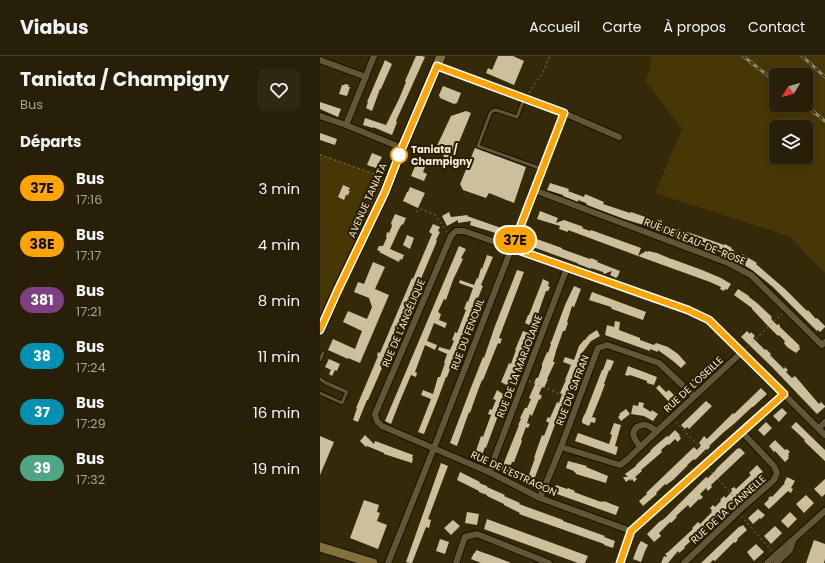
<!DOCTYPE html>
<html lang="fr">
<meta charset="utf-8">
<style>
body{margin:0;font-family:Poppins,sans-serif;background:#2f2711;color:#f1f3f6;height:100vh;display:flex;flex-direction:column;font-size:15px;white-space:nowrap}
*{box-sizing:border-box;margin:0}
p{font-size:13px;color:#a4a29b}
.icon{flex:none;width:22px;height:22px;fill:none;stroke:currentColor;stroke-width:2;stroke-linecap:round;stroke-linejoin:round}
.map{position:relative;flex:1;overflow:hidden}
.sheet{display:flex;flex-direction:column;background:#271f07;width:320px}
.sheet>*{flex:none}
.badge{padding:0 8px;border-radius:13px;font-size:14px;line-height:26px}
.needle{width:26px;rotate:233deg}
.fabs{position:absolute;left:449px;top:12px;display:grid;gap:8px}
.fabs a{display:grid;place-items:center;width:44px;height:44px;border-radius:6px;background:#271f07;box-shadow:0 2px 6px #0003,0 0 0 1px #433d28;font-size:20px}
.map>.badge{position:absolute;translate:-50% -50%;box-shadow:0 0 0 2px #fff}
h2{padding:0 20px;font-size:15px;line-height:36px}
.round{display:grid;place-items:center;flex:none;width:42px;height:42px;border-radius:6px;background:#2f2711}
.summary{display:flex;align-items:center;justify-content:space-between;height:68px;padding:0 20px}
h1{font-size:19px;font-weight:700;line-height:30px}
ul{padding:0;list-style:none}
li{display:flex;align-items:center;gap:12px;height:56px;padding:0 20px}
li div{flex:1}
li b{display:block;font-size:15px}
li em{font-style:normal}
li .badge{min-width:44px;font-weight:700;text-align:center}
header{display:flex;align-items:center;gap:24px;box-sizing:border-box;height:56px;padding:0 20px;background:#271f07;border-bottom:1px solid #433d28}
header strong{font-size:19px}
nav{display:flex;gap:22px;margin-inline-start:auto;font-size:14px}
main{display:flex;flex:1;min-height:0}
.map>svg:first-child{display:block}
</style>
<header>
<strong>Viabus</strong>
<nav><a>Accueil</a><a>Carte</a><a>À propos</a><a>Contact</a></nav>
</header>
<main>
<section class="sheet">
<div class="summary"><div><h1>Taniata / Champigny</h1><p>Bus</p></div><a class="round"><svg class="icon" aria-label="heart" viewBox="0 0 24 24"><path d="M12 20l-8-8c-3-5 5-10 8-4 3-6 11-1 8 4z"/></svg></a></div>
<h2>Départs</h2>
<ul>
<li><span class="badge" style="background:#ffa400;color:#111">37E</span><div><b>Bus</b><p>17:16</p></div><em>3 min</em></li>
<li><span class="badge" style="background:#ffa400;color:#111">38E</span><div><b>Bus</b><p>17:17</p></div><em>4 min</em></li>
<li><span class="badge" style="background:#7e4082;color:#fff">381</span><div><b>Bus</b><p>17:21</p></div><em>8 min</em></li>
<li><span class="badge" style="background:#0091b3;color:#fff">38</span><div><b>Bus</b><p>17:24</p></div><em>11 min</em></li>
<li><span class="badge" style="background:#0091b3;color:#fff">37</span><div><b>Bus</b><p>17:29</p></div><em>16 min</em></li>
<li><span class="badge" style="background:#4ea685;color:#fff">39</span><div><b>Bus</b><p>17:32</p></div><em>19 min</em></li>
</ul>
</section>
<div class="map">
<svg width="505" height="507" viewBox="0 0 505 507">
<rect width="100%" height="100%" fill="#342909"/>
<!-- green -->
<g fill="#473705" fill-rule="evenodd">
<path d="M332,0h173v217l-12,-11 -22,-25 -136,-44 27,-64 -36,-47zM456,19h30v30h-30zM456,71h30v30h-30z"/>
<polygon points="0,98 70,123 0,274"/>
</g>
<!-- building -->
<g fill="#ccbf9c">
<polygon points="96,0 102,0 105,1 76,65 77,66 72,79 53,71 53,72 43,69 45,62 66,69 79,43 86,26 85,25"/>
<polygon points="178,0 193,0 204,5 194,29 166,17 168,12 172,14"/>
<polygon points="65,4 72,8 61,33 60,33 52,55 46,52 48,46 47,46"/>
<polygon points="25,28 29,29 28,31 30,31 27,40 19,38 22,29 24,29"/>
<polygon points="123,30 141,37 137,47 134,48 120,42 119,39"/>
<polygon points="0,46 21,53 18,61 0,53"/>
<polygon points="146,55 151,57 132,103 129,101 128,103 123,100 124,98 115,94 131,60"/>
<polygon points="0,77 17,83 15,89 0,84"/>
<polygon points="155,92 206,111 194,147 169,137 166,142 143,134 140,128"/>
<polygon points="52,97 62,101 56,112 47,109"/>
<polygon points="96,108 105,111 103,116 107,118 104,125 91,120"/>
<polygon points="230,127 249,133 248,135 264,141 265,138 284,146 283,148 310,157 311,156 337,165 338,164 342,165 342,168 376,179 404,189 405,188 412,192 411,193 414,194 414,196 422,200 422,198 437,207 436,208 465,233 487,255 488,254 496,263 497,262 505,270 505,271 500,276 498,274 497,275 453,231 432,214 411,201 406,198 405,199 396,195 327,170 304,163 267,149 266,147 258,144 258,146 243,140 243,139 227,134"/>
<polygon points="23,129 30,132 28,135 30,135 28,139 26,139 24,144 18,141"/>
<polygon points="90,131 105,137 98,152 83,145 87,136 88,136"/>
<polygon points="220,155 238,162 236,167 244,164 261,170 263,171 262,172 270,175 271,174 321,192 318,200 248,174 248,176 239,173 240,170 217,163"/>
<polygon points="129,156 131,161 148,159 147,160 184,173 182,179 150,169 151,165 138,167 138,164 127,170 122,160"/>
<polygon points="75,158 86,162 83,169 82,168 79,173 70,193 84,199 82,204 80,203 79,206 59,196 60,195 57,194 59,190 63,190 67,181 66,181 67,176 69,177 72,170 71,167"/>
<polygon points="113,168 120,171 118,175 120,176 116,184 117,185 100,225 99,224 75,282 74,282 61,312 62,312 48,344 47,344 38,366 33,364 37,352 36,352 58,300 57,300 58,296 60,297 92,222 93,223 112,178 109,176"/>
<polygon points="87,179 94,182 90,193 83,189"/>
<polygon points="211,181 242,192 242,193 270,203 271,202 278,205 277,206 300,215 298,220 296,222 290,219 292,215 284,218 283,216 271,212 271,213 266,211 258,208 257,207 213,191 214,190 209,188"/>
<polygon points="139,190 146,193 141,202 143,203 133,224 126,244 124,243 118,256 121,258 119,264 127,267 125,272 114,267 107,285 117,289 115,294 105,289 95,316 97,317 96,321 91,319 80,345 71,368 65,365"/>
<polygon points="326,195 328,196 328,195 337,197 351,203 352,203 382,214 401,222 411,228 407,234 405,233 404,235 400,233 401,231 390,226 318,200"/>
<polygon points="167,199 173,201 161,229 163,230 158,242 157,241 127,321 126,321 119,340 104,378 98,376 111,343 101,339 103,334 113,338 118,321 120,321 125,307 124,307 127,298 118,294 119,291 130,294 134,285 132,284 135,276 137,277 146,254 144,253 147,245 148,246 153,232 139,227 140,224 154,229 157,222 158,223 161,212 162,213"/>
<polygon points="53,206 65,211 55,233 69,239 40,307 28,302 28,303 8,294 13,283 35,293 42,275 23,266 28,255 47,263 52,251 49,242 34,236 38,226 44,228"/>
<polygon points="197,214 204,216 179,282 182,283 180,288 178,287 163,324 162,324 157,337 150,357 149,356 137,390 130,387 150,334 163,301 164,302 175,270"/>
<polygon points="223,223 229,226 228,230 230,231 228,235 226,235 222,246 215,267 214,266 213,268 212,267 211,270 205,267 208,259 209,259"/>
<polygon points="254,230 261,233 254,251 252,250 247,266 248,267 245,275 243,275 236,295 233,306 235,306 227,323 228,323 224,332 222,331 219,338 222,340 220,344 219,343 212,360 210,358 207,367 210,368 208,372 206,371 201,384 202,385 194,406 192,406 188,417 181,414 199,369 198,369 201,363 200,362 205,352 207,352 211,343 209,342 215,328 214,328 216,322 218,322 222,311 222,308 227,296 228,297 231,288 230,288 232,284 245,249"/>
<polygon points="418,233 429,240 429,241 437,247 452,261 451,262 452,264 457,269 459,268 460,270 460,271 480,290 479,290 480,293 476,297 467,291 464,287 465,285 459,279 458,280 447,269 432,253 432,252 414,239"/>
<polygon points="272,236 326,256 323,264 292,253 291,251 269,244"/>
<polygon points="295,265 300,266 299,274 320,282 320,284 334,289 336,287 348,291 358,298 366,307 361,312 353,305 338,294 338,296 330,293 330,295 285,279 287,269 294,271"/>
<polygon points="277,274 280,280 271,285 262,297 263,297 250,331 251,331 245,347 237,366 236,366 212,429 206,427 215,402 214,402 217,393 222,379 224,380 229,367 226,365 228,361 230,362 237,346 239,347 242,338 240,337 246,324 245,324 251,309 243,306 245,301 254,304 259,290 264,284 265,284 269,279"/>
<polygon points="203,275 211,278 194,320 188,330 181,326 189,307 191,308 196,294 195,294"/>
<polygon points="427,275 430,278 431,276 435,280 433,282 445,294 446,293 451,298 450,299 464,313 465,311 468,314 466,316 472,322 475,320 499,348 501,346 505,350 505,351 497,358 452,311 421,281"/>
<polygon points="9,303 20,308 17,315 15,314 12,320 9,318 11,314 5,311"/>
<polygon points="287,303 294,305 290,315 289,314 284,328 285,328 281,339 272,361 276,362 275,367 271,366 269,370 262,367 262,364 264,359 265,358 282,314 283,314"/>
<polygon points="308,310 337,321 334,329 327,327 327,325 313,320 309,319 308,320 305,319"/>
<polygon points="339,329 346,336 349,334 357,342 351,348 336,332"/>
<polygon points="441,332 447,338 433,351 432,351 415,367 404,376 389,390 390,391 387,394 386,393 375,404 374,403 367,409 368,409 353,424 346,429 345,428 336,437 337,438 323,450 319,445 327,438 326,437 374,391 377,394 381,389 379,387 384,380 387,383 413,357 414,358"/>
<polygon points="177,334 186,340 179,357 166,392 165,391 161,402 152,398 154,394 156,395 161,380 163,381 171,359 168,358 170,353 172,354 176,344 173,343"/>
<polygon points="386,345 392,350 369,373 367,371 365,373 361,369"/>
<polygon points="319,346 324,347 323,351 331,356 332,354 338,358 333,365 324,360 311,358 313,349 318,350"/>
<polygon points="462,352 467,357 459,366 453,360"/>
<polygon points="306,353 310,358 301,365 298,361 300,359 299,358"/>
<polygon points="446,366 452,372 444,380 438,374"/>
<polygon points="476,366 505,394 505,405 484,385 485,384 471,371"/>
<polygon points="294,367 301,369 295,390 298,391 296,399 255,385 258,377 289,388 292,379 290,378"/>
<polygon points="355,374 360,379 359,380 361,382 358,386 355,383 349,389 348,388 341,394 342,396 321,414 322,415 315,421 317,423 314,426 312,423 310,425 310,423 306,426 303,421 308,421 305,418 316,410 316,409 331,395 330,395 334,391 347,380 348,381"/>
<polygon points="45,379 54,388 55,385 93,399 92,402 93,402 92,407 64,398 64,397 47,390 46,391 40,385"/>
<polygon points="0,380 14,386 0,419"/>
<polygon points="455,384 465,394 467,393 470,396 468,398 469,399 468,401 469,402 465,406 455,395 454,396 449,390"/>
<polygon points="418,392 419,393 420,392 425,397 391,429 392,431 388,435 386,432 380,438 383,441 380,444 379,443 370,452 368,449 356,460 357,461 351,467 350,466 339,477 341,480 334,486 327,478 339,466 344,463 386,421 388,422 396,414 396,413"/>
<polygon points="248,405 267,410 266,411 288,420 286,427 256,418 256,417 254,416 254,415 246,412"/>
<polygon points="121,407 128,410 108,463 111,464 109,472 106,471 92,507 90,507 86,506"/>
<polygon points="437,409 443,416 433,425 434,426 422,437 423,438 419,442 418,441 389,469 364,491 365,492 359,497 358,495 348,507 341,507 344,500 346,501 347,500 345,498 348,496 373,473 372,472 378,466 380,468 392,456 391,455 392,454 390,452 393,449 395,451 401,445 400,444 404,440 406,442 412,435 411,433 414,431 416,433 431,419 429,417"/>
<polygon points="140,416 160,426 159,427 167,430 167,431 185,439 184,440 200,447 199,448 243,464 243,465 285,480 284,481 295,485 293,492 284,489 284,488 199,458 200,457 184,449 184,448 167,440 167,439 159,436 159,435 137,424"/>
<polygon points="467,421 475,425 471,432 473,433 471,437 468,435 449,453 444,448 449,443 448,442 451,440 452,441 465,427 464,427"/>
<polygon points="505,423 505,438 502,441 494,433"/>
<polygon points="236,429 247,433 248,432 255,435 254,436 281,446 281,445 284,446 284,445 299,451 296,459 234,437"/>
<polygon points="486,439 494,447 484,457 476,448"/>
<polygon points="44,444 59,449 57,456 60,457 57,465 67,469 58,493 30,482"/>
<polygon points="438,453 445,459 441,463 440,462 433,468 428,462"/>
<polygon points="147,456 159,458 157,469 145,467"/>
<polygon points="470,456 477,463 468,472 461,465"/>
<polygon points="167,463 268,500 265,507 258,507 164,473"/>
<polygon points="133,464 140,470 131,479 124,472"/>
<polygon points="423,469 427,474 417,483 418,484 415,487 414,486 395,505 393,504 390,507 381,507 420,470 420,471"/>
<polygon points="455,470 462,477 451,488 444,480"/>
<polygon points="120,483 129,486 125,498 116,495"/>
<polygon points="494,484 505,488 505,503 504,507 486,507"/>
<polygon points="321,485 328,489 325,495 321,506 313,503 318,490"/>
<polygon points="436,488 444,496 434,505 427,496"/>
<polygon points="156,494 173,500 191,507 161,507 151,503 154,497 155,497"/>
</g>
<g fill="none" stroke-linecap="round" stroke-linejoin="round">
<!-- lane casing -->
<g stroke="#191200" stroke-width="5">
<g id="lane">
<polyline points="204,43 197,61 176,54 172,55 170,58 158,90 222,113"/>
<polyline points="0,304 3,297"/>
<polyline points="0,323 6,327 27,336 22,347 0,337"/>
</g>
</g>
<!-- street casing -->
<g stroke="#191200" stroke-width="8">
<g id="street">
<polyline points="0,4 46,21"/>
<polyline points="117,10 244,57 299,81"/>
<polyline points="0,60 26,69 82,92"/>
<polyline points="26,69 54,0"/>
<polyline points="214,134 408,207 431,219 502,289 505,286"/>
<polyline points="499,372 505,366"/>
<polyline points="241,391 300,409 308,403 320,391 422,296"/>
<path d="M320,391c-4,-7 -11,-13 -3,-20 2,-1 6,-3 9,-2 3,1 8,4 11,6"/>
<polyline points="169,416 247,212"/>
<polyline points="220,442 241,391 278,292 287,289 339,307 374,340"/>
<polyline points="311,475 220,442 169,416 62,370 57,365 55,358 131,180 136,175 144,175 368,254 389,264 505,379"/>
<polyline points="68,507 114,392 244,57"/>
<polyline points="136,507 145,481 157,478 229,507"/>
<polyline points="300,507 311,475 464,337"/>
<polyline points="364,507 423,451 454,424 457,417 454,410 422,376"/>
<polyline points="447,507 505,455"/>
<polyline points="456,507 470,494 473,485"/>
</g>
</g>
<!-- secondary casing -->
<g stroke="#191200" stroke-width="11">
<g id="secondary">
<polyline points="0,274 17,235 65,136 82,92 121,0"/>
<polyline points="0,491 53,507"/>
</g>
</g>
<!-- path -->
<g stroke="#82785e" stroke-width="1" stroke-dasharray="2 3" stroke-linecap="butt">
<polyline points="209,37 212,31 222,18 230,0"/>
<polyline points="0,99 64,121"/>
<polyline points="96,156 102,153 115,159 127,176"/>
<polyline points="425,293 462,258"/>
<polyline points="209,325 252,343"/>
<polyline points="356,366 387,399"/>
<polyline points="388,412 419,447"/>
<polyline points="421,460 452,495"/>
</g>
<!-- lane -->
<use href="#lane" stroke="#625637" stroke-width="3"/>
<!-- street -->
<use href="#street" stroke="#625637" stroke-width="6"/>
<!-- secondary -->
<use href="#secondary" stroke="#826f39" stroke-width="9"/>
<!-- rail casing -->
<g stroke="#8f866d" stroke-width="3">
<g id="rail">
<polyline points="423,0 456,26"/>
<polyline points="482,0 505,21"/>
<polyline points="485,49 505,65"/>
</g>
</g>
<!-- rail -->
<use href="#rail" stroke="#2a1f01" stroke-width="1.5" stroke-dasharray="4.5" stroke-linecap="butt"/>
</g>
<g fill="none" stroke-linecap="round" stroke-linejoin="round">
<!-- line casing -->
<g stroke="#fff" stroke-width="9">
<polyline id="line" points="0,274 17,236 65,136 82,92 117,10 244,57 192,192 368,254 389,264 464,338 311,475 300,507"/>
</g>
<!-- line -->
<use href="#line" stroke="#ffa400" stroke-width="6"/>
</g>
<!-- markers -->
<circle fill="#fff" stroke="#ffa400" stroke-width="2" cx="79" cy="99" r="8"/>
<g text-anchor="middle" stroke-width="4" stroke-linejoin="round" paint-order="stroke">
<!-- stop labels -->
<g font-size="10" font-weight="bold" fill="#f3ecda" stroke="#2a1f01" text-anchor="start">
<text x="91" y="97">Taniata /<tspan x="91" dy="12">Champigny</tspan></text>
</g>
<!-- street labels -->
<g font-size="10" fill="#f3ecda" stroke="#2a1f01">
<text transform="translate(47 144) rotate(-66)" y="4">AVENUE TANIATA</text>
<text transform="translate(375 185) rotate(22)" y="4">RUE DE L'EAU-DE-ROSE</text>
<text transform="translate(83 267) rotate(-67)" y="4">RUE DE L'ANGÉLIQUE</text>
<text transform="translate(147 278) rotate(-69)" y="4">RUE DU FENOUIL</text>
<text transform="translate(199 310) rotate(-69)" y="4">RUE DE LA MARJOLAINE</text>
<text transform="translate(373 328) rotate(-43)" y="4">RUE DE L'OSEILLE</text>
<text transform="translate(252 334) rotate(-69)" y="4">RUE DU SAFRAN</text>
<text transform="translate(194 417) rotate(25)" y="4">RUE DE L'ESTRAGON</text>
<text transform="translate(408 453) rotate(-42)" y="4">RUE DE LA CANNELLE</text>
</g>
</g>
</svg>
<div class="fabs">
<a><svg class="needle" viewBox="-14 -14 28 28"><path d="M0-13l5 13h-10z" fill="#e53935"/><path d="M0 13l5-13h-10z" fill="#a4a29b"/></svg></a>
<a><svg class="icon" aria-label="layers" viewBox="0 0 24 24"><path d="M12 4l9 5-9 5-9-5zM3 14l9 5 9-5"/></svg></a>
</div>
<b class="badge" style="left:195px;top:184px;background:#ffa400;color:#111">37E</b>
</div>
</main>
